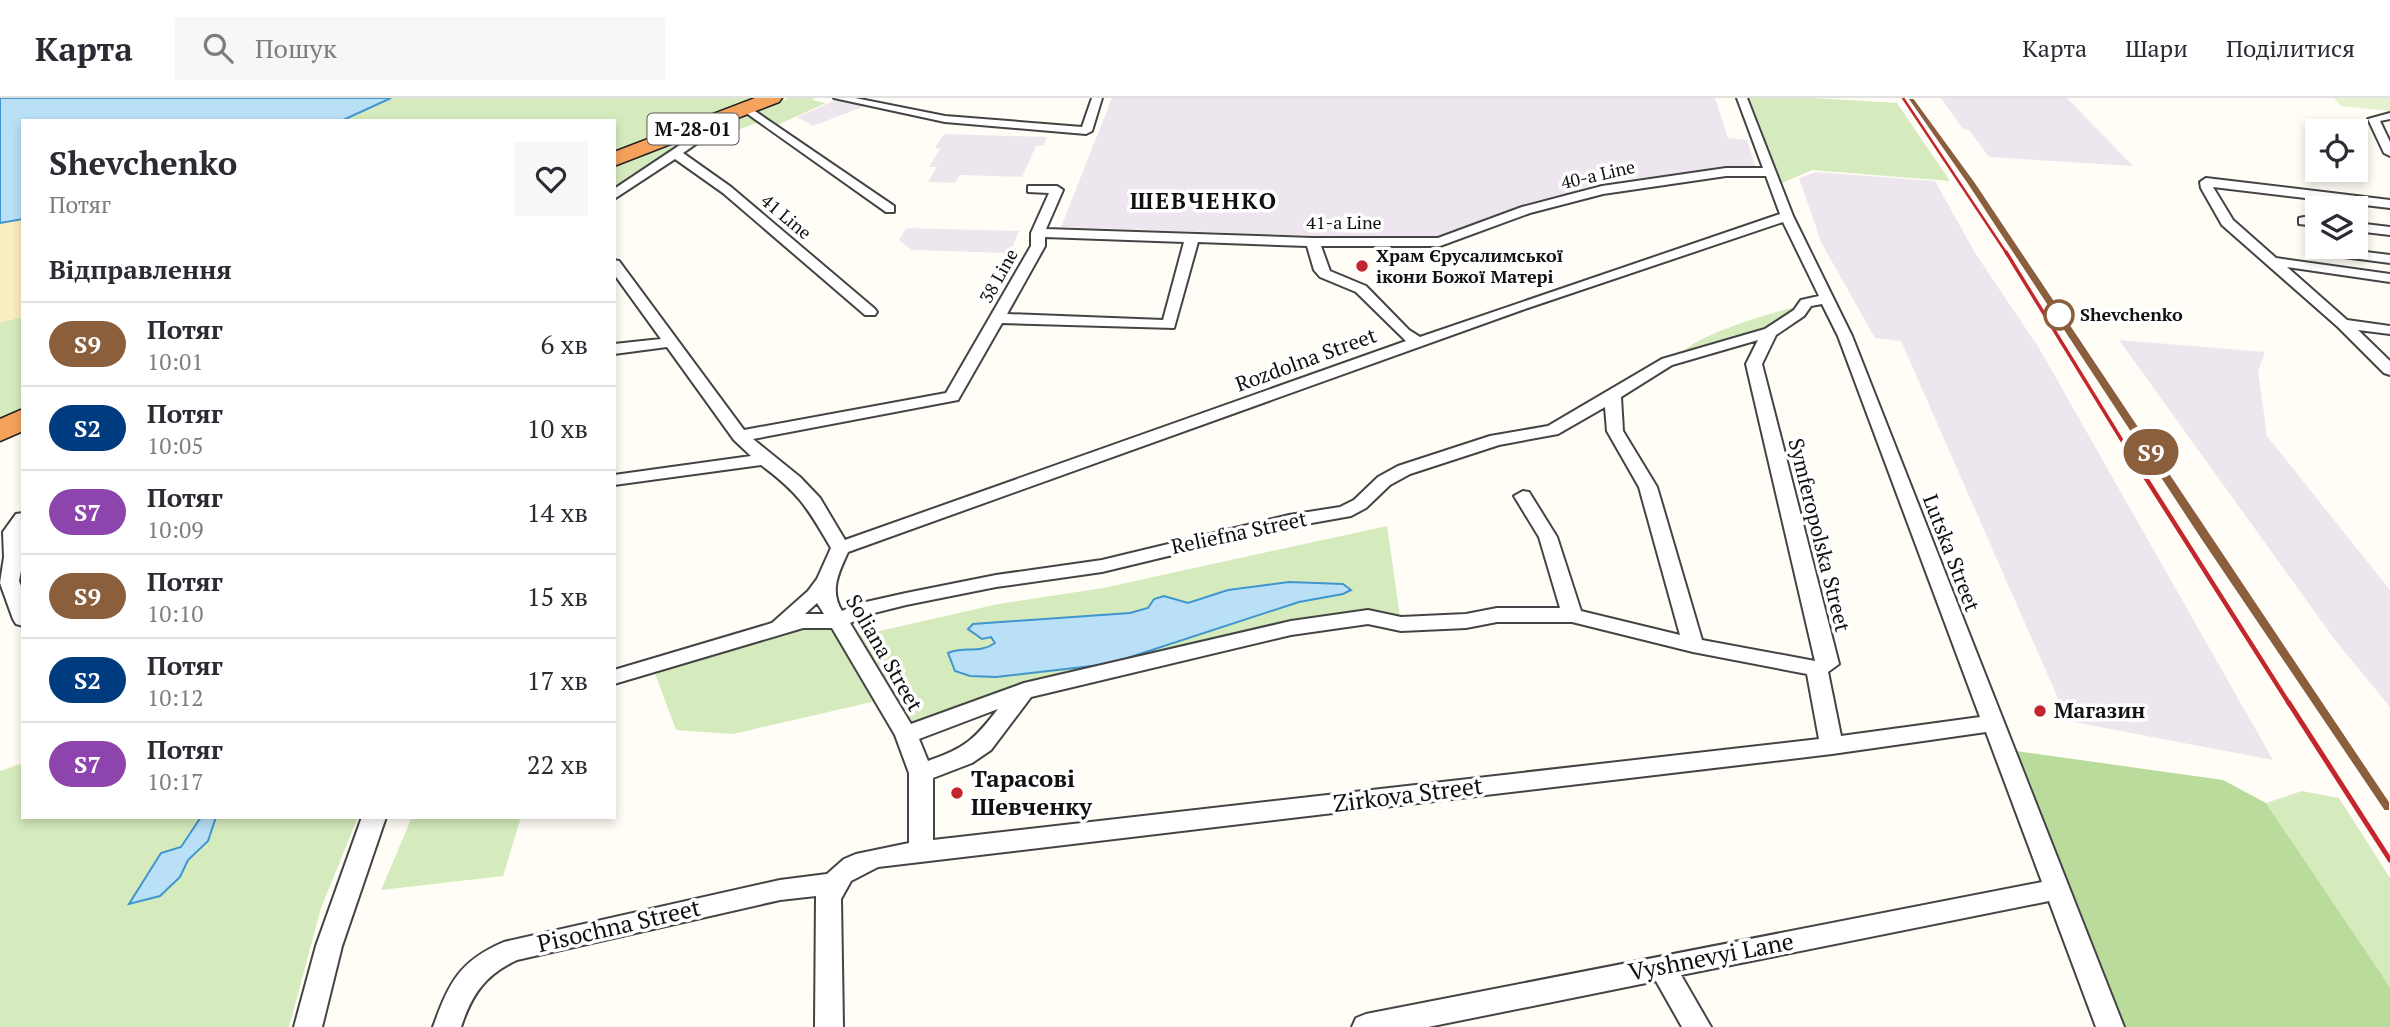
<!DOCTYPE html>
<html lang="uk">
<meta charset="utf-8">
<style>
body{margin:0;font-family:"PT Serif",serif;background:#f7f7f7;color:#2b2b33;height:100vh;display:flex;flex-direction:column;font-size:26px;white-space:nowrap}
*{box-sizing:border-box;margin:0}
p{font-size:23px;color:#7c7c81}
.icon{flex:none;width:38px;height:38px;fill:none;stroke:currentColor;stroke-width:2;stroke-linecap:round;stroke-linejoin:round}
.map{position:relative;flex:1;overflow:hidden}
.panel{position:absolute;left:21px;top:21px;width:595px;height:700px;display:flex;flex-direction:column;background:#fff;border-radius:0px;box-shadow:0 4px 10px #0003}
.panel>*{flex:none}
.badge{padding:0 14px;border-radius:23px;font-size:24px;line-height:46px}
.fabs{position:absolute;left:2305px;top:21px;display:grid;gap:14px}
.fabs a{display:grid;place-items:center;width:63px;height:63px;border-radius:0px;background:#fff;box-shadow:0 4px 10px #0003;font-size:35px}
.map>.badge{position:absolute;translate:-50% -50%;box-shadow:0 0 0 4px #fff}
h2{padding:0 28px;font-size:26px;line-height:63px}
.round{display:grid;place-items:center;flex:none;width:74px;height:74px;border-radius:0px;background:#f7f7f7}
.headline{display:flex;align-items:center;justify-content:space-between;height:119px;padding:0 28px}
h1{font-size:33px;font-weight:600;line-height:52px}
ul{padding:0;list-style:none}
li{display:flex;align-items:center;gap:21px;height:84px;padding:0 28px;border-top:2px solid #e1e1e2}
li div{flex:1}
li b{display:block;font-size:26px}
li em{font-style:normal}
li .badge{min-width:77px;font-weight:700;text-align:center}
header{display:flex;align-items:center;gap:42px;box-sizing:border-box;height:98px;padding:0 35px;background:#fff;border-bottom:2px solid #e1e1e2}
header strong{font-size:33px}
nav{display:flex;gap:38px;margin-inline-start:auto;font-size:24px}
.search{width:490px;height:63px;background:#f7f7f7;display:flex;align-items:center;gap:18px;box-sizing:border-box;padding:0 24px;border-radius:0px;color:#7c7c81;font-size:26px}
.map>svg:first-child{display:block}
</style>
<header>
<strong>Карта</strong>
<div class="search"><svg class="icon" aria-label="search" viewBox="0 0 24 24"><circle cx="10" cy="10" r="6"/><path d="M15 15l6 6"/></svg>Пошук</div>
<nav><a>Карта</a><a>Шари</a><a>Поділитися</a></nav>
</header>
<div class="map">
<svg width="2390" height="929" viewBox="0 0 2390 929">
<rect width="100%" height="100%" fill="#fffdf5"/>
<!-- industrial -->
<g fill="#eee6ef">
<polygon points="1112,0 1715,0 1728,40 1747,42 1756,70 1629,81 1626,75 1438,142 1061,129"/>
<polygon points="1941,0 2067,0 2133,68 1989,59 1969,32 1963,31"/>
<polygon points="836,2 865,8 813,28 797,19"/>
<polygon points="944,36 1047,39 1044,47 1051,47 1036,48 1022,79 960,77 955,85 928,84 937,69 929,69 940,51 935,50"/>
<polygon points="1816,74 1935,83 1975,155 2039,250 2273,662 2068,623 1901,243 1875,240 1822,146 1799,80"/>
<polygon points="906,130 1019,133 1010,155 912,152 899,142"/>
<polygon points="2119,242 2265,254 2258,273 2267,338 2390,492 2390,609 2335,542"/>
</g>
<!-- green -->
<g fill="#d5ebbd">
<polygon points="391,0 764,0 614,59 614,23 341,23"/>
<polygon points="789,0 815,0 812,2 826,5 775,28 757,17 758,13"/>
<polygon points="1749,0 1814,0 1897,5 1950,83 1812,72 1780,86"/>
<polygon points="744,18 759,24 688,51 721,27"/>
<polygon points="690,39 691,42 614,93 614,68"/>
<path d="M1800,208l-32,24 -91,27c17,-22 95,-45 123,-51z"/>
<polygon points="23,219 23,309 0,324 0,224"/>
<polygon points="1387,428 1401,526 1367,519 1291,530 913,625 858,538 998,506 1103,490"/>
<polygon points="801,528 830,529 876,603 733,636 676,632 654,573"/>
<polygon points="23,665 23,719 358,719 321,810 289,929 0,929 0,673"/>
<polygon points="2302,693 2339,700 2390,780 2390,889 2266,705"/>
<polygon points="412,719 521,719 503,778 381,792"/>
</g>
<!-- forest -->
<polygon fill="#b9dc9c" points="2016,653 2223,682 2266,705 2390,889 2390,929 2125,929"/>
<!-- sand -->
<polygon fill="#fbeec1" points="23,121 23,219 0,224 0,125"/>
<!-- pitch -->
<polygon fill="#e6f2cf" points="2334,0 2390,0 2390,13 2341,8"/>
<!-- water -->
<g fill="#b9e0f7" stroke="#3f96cf" stroke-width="2">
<polygon points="0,0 391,0 341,23 23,23 23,121 0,125"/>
<path d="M1289,484l54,2 8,6 -8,4 -44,8 -190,62 -113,13 -26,-1 -15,-5 -7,-18c16,-7 32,1 47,-10l-4,-6 -9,2 -14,-10 5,-5 157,-11 18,-5 6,-9 10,-3 24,7 40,-13z"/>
<polygon points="201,719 216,719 208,743 188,762 180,779 160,798 129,806 161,755 181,749"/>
</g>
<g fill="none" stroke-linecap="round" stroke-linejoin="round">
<!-- street casing -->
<g stroke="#444" stroke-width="4">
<g id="street">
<polygon points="834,0 855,0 945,18 1082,29 1092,0 1102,0 1092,33 1086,36 945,24"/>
<path d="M1737,0h10l46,118 59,120 272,691h-28l-47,-126 -368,74 30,52h-29l-26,-46 -228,46h-76l4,-9 10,-4 676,-132 -56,-150 -154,22 -954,113 -27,14 -10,18 2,128h-28l1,-131 -36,4 -263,60c-32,15 -45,34 -56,67h-28c16,-44 26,-66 71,-85l276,-62 47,-6 17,-15 12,-5 53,-11v-70l-14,-38 -63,-107h-29l-189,56v-14l158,-47 36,-32 9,-12 14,-31c-24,-41 -32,-55 -70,-83l-147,20v-10l137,-19 -17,-16 -67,-93 -53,7v-10l47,-5 -47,-65v-14l5,1 125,169 202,-37 85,-147v-13l18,-40 -21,-1v-6h29l6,4 -17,39 267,9h125l84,-31 80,-21 124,-18h37zM1726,78h40l14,38 -360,123 -11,-7 -43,-44 -36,-15 -9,-25h119l90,-33 73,-19zM1783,124l36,74 -18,4 -7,10 -29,19 -103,30 -114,67 -58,10 -92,30 -20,11 -24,23 -14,7 -51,8 -187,45 -106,15 -90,18 -49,11 -15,7c-13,-21 -3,-39 6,-59l674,-242zM1045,139l139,5 -21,78 -156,-6 38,-68zM1198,144l109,4 7,24 6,7 36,15 50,49 -561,199 -25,-42 -20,-21 -47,-38 205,-39 44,-77 172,5zM1822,206l16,32 142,381 -139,19 -13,-64 11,-8 -77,-300 14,-29 28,-19 7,-10zM1758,242l-12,24 69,297 -113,-21 -45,-153 -34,-56 -2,-34 51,-32zM1605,309l2,24 32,56 41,148 -99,-24 -24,-74 -28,-45 -6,-1 -9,5 25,41 21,71h-63l-31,6 -65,3 -33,-7 -77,11 -267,62 -113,41 -61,-101 20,-9 36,-9 90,-18 106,-15 187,-45 62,-11 15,-8 24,-23 20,-11 89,-29 59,-11zM817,505l7,11h-19zM1497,524h75l121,30 114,22 12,65 -886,101v-62l39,-15 19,-13 40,-53 260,-62 77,-11 33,7 65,-3zM998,611c-24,31 -33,39 -70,52l-9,-22z"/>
<polygon points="746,7 894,108 894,114 886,114 742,12 741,10"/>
<polygon points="2390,15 2390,21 2380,23 2390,44 2390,58 2384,55 2368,21"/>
<polygon points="697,26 705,26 709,32 703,41 683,55 731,89 875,211 877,214 875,217 865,217 723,95 675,61 614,101 614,91 695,37"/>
<polygon points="2206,80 2390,102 2390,110 2213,89 2233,122 2276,160 2390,176 2390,184 2287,169 2347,222 2390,228 2390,236 2358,232 2390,263 2390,277 2384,275 2338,229 2222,127 2201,90 2200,84"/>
<polygon points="2304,119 2317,120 2317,128 2299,126 2299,120"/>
<polygon points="2356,125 2390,129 2390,137 2356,133"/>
<polygon points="2326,149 2390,157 2390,165 2321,156 2319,153"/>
<polygon points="23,415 23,463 19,483 23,493 23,528 16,526 13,521 0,485 4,459 3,434 16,416"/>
<polygon points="362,719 386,719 342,848 322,929 294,929 316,848"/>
</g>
</g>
<!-- highway casing -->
<g stroke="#222" stroke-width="3">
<g id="highway">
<polygon points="755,0 782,0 779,4 614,68 614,54"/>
<polygon points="23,311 23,333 0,343 0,321"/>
</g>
</g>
<!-- street -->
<use href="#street" fill="#fff" fill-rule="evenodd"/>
<!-- highway -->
<use href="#highway" fill="#f5a25d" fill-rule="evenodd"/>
<!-- rail-far3 -->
<g stroke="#c4262e" stroke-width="2.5">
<polyline points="1903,0 2007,156"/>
<polyline points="2016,153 2018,156"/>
</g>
<!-- rail-far2 -->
<g stroke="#c4262e" stroke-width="3.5">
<polyline points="2006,154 2129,354"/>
<polyline points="2017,154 2150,354"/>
</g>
<!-- rail-far1 -->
<g stroke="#c4262e" stroke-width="4.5">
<polyline points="2128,352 2290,607"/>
<polyline points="2148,352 2321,607"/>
</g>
<!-- rail -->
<g stroke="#c4262e" stroke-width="5">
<polyline points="2289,605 2390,762"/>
<polyline points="2320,605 2390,708"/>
</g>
</g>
<!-- line -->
<polygon fill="#8b5e3c" stroke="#fff" stroke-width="2" points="1907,0 1914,0 1976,85 2214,441 2390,704 2390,713 2384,713 2201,442 1967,86"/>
<!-- markers -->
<g fill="#c4262e" stroke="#fff" stroke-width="2.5">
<circle cx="1362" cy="168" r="7"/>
<circle cx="2040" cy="613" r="7"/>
<circle cx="957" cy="695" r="7"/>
</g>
<circle fill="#fff" stroke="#8b5e3c" stroke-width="3.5" cx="2059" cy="217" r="14"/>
<g text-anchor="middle" stroke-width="7" stroke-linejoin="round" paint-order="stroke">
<!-- far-street labels -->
<g font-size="18" fill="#111" stroke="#fff">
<text transform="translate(1598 77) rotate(-13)" y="6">40-a Line</text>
<text transform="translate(786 119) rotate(40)" y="6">41 Line</text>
<text x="1344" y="131">41-a Line</text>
<text transform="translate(999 178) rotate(-61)" y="6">38 Line</text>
</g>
<!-- far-poi labels -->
<g font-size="18" font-weight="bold" fill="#111" stroke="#fff" text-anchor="start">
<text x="1376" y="164">Храм Єрусалимської<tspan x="1376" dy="21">ікони Божої Матері</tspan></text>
</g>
<!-- far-stop labels -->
<g font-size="18" font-weight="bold" fill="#111" stroke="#fff" text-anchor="start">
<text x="2080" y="223">Shevchenko</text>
</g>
<!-- shield labels -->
<rect fill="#fff" stroke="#585858" stroke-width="2" x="647.5" y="15.5" width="91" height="31" rx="5"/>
<g font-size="19" font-weight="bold" fill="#111">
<text x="693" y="38">М-28-01</text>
</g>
<!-- street labels -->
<g font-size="21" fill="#111" stroke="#fff">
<text transform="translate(1306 262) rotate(-20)" y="7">Rozdolna Street</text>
<text transform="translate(1239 435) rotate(-12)" y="7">Reliefna Street</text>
<text transform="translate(1819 437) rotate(76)" y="7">Symferopolska Street</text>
<text transform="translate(1951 455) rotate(69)" y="7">Lutska Street</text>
<text transform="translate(884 555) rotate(60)" y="7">Soliana Street</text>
</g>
<!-- poi labels -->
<g font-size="21" font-weight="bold" fill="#111" stroke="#fff" text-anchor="start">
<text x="2054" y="620">Магазин</text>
</g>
<!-- far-district labels -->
<g font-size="23" font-weight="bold" letter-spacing="2" fill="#111" stroke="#fff">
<text x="1204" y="111">ШЕВЧЕНКО</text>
</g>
<!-- near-poi labels -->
<g font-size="24" font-weight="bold" fill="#111" stroke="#fff" text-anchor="start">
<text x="971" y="689">Тарасові<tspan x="971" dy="28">Шевченку</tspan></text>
</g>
<!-- near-street labels -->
<g font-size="24" fill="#111" stroke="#fff">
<text transform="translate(1408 697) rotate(-7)" y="8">Zirkova Street</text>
<text transform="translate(619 828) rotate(-13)" y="8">Pisochna Street</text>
<text transform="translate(1711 859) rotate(-11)" y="8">Vyshnevyi Lane</text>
</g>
</g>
</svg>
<div class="fabs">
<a><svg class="icon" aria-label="locate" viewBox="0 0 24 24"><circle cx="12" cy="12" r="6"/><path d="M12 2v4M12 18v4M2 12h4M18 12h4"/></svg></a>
<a><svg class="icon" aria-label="layers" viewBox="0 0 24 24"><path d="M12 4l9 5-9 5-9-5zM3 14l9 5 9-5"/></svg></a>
</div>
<b class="badge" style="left:2151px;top:354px;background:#8b5e3c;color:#fff">S9</b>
<section class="panel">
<div class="headline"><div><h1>Shevchenko</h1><p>Потяг</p></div><a class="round"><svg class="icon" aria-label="heart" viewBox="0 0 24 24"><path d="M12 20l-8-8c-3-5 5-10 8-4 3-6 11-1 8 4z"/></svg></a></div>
<h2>Відправлення</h2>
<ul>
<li><span class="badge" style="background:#8b5e3c;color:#fff">S9</span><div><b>Потяг</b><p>10:01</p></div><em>6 хв</em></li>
<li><span class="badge" style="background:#003b80;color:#fff">S2</span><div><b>Потяг</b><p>10:05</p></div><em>10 хв</em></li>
<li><span class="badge" style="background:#8e44ad;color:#fff">S7</span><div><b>Потяг</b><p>10:09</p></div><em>14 хв</em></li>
<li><span class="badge" style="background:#8b5e3c;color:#fff">S9</span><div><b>Потяг</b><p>10:10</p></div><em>15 хв</em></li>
<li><span class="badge" style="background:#003b80;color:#fff">S2</span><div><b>Потяг</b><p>10:12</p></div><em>17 хв</em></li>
<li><span class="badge" style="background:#8e44ad;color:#fff">S7</span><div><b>Потяг</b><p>10:17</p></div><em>22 хв</em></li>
</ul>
</section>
</div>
